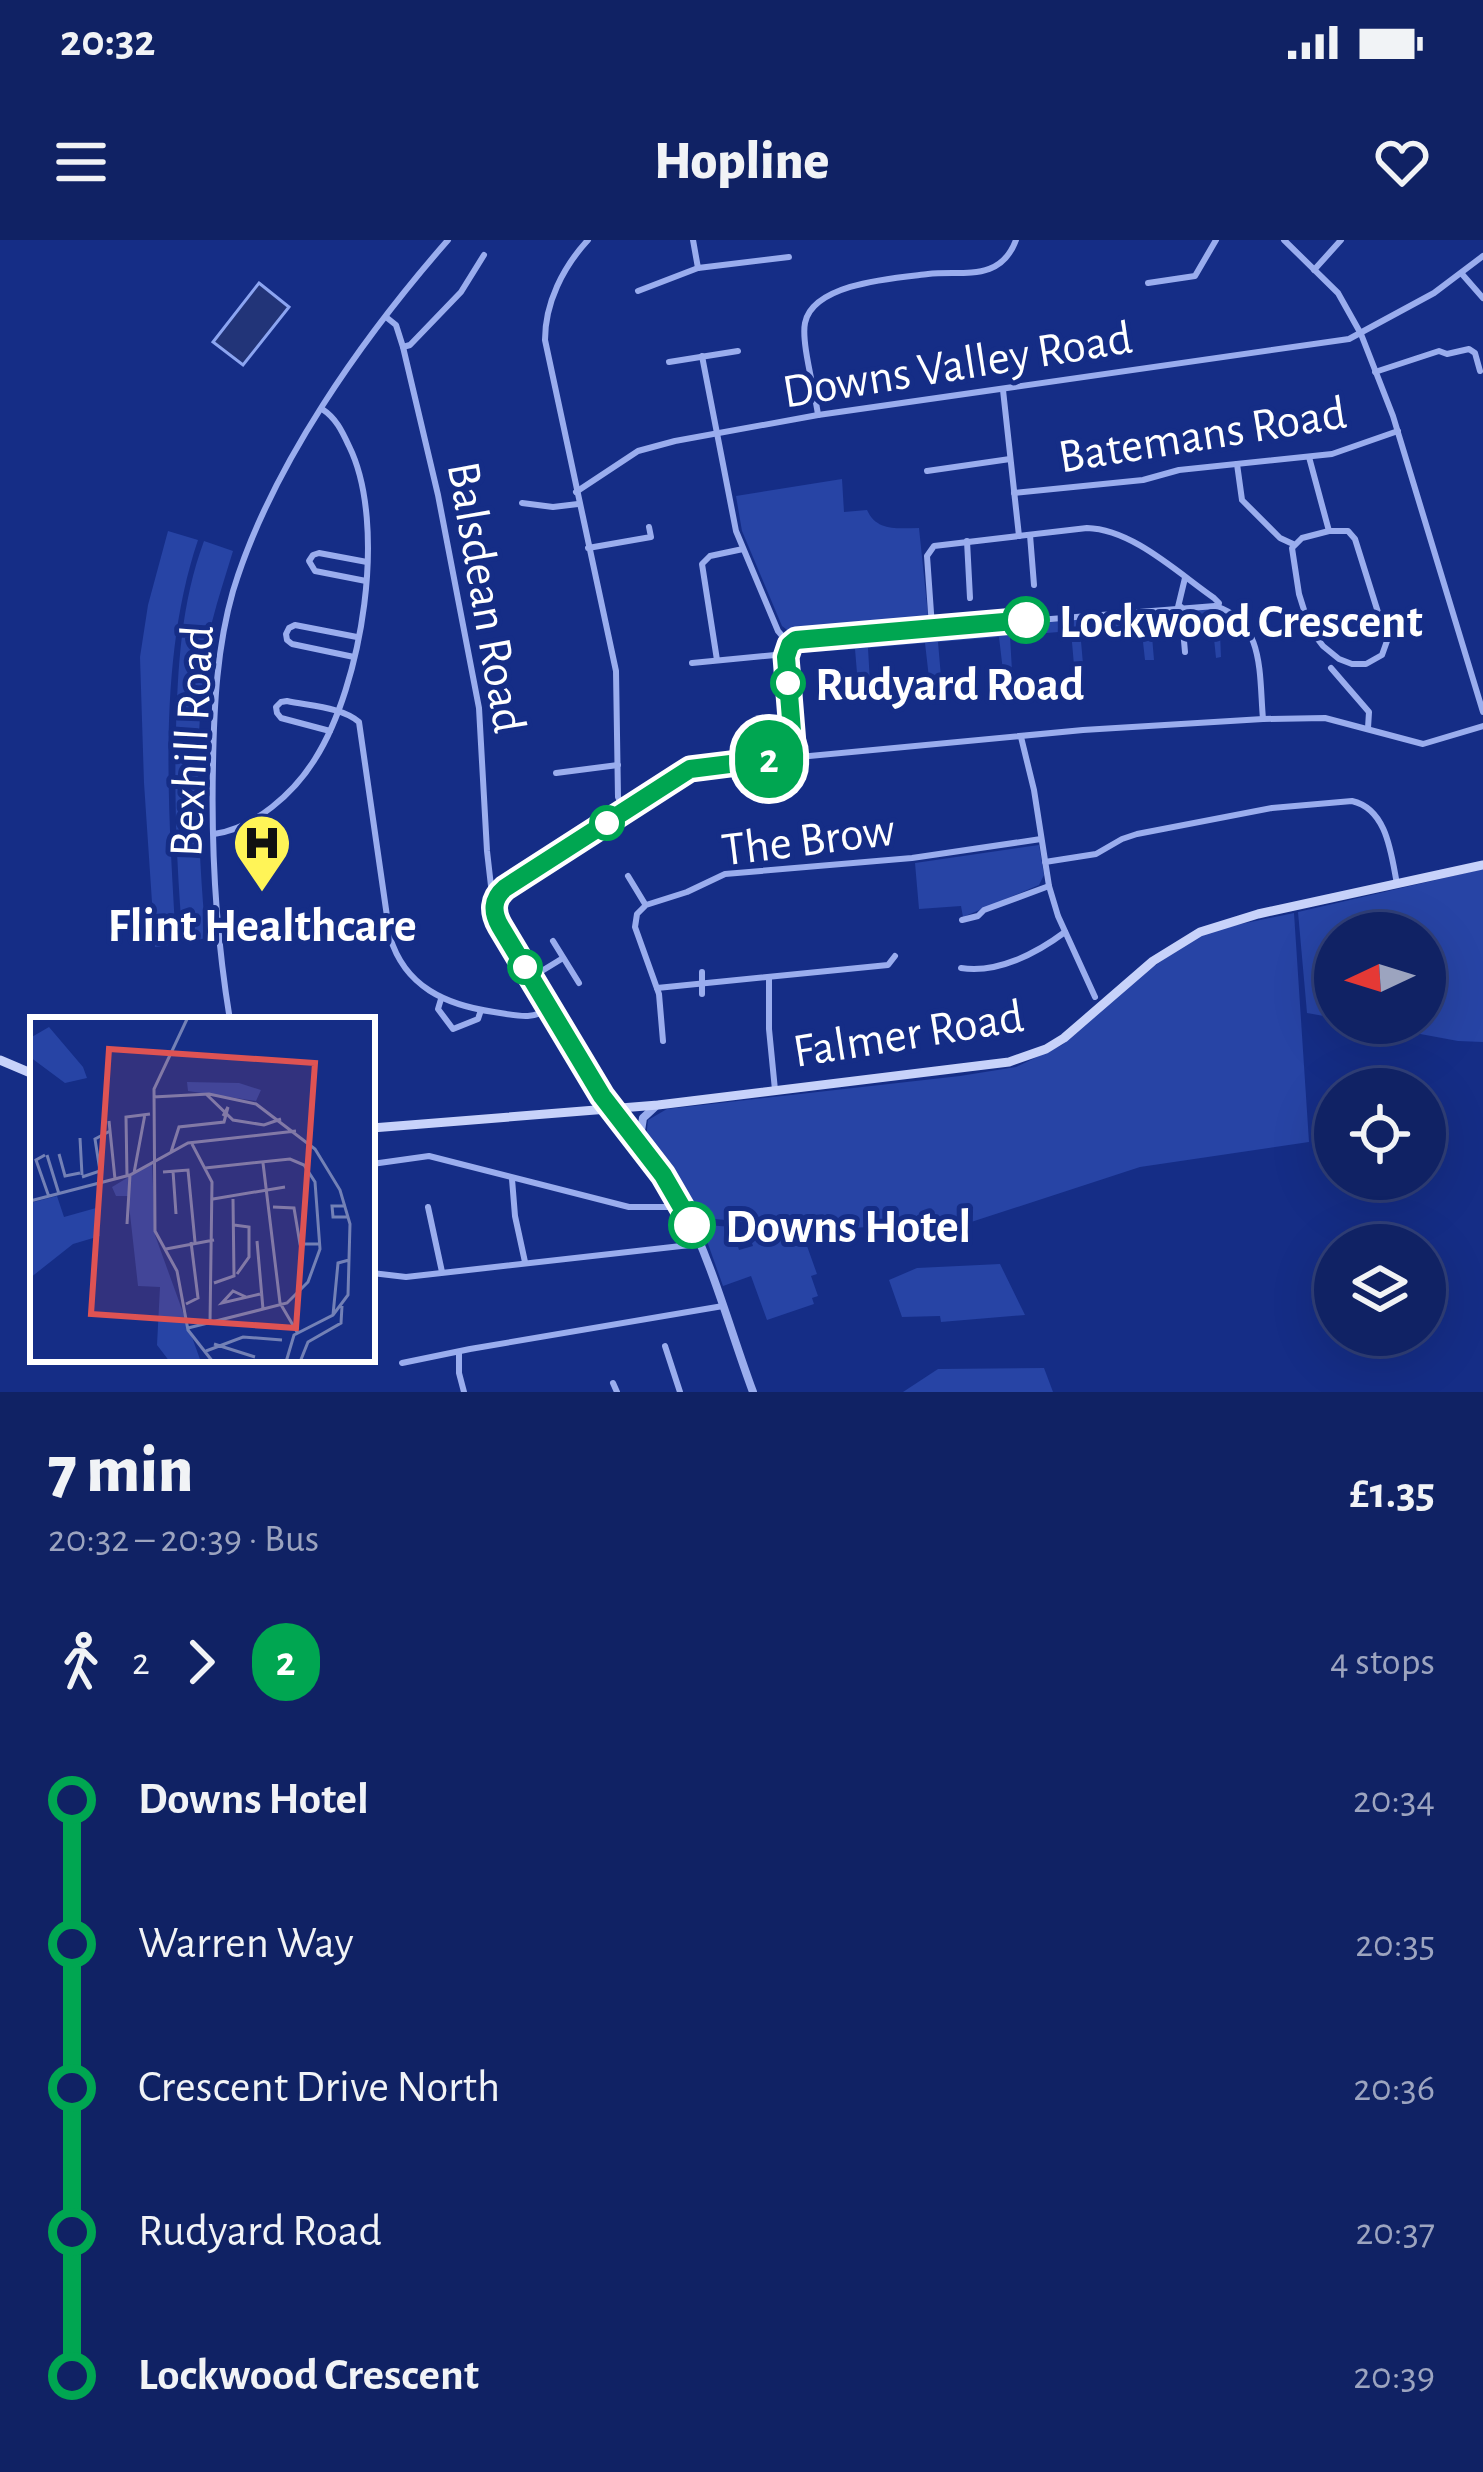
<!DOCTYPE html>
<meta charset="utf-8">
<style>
body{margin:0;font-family:"Alegreya Sans",sans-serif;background:#1e2f6d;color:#f1f3f6;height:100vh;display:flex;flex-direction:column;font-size:45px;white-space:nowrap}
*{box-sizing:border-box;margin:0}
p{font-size:39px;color:#9ca4bf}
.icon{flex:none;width:66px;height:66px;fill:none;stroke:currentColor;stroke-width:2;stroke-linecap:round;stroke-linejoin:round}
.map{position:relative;height:1152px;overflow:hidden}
.sheet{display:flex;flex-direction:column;background:#102264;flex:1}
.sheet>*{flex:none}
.badge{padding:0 24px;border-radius:39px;font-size:42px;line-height:78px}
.needle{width:78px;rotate:266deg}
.controls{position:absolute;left:1314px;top:672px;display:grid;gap:24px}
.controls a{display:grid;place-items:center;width:132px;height:132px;border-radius:50%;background:#102264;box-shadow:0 12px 48px #0002,0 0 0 3px #303f78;font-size:60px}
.map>.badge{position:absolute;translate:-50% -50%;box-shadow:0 0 0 6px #fff}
.legs{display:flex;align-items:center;gap:18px;height:132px;padding:0 48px;font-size:39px}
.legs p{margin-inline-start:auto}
.head{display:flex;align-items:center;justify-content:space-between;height:204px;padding:0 48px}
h1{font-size:66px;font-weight:800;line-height:90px}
ul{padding:0 48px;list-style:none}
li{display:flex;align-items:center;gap:42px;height:144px;font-size:45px}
li i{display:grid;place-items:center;width:18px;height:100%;margin:0 15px;background:currentColor}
li i::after{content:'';width:30px;height:30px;margin:-15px;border:9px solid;border-radius:50%;background:#102264}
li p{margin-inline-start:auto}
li:first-child i{background:linear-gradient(#0000 50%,currentColor 0)}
li:last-child i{background:linear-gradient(currentColor 50%,#0000 0)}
.status{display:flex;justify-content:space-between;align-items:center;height:84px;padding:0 60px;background:#102264;direction:ltr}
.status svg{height:33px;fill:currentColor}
header{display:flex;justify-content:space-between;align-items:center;height:156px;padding:0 48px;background:#102264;font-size:54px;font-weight:800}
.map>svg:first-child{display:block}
</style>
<div class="status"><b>20:32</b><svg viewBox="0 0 49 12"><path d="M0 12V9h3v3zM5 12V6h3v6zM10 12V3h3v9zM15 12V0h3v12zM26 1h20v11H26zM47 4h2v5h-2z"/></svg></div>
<header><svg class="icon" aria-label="menu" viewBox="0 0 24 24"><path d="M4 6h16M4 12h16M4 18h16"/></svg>Hopline<svg class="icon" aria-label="heart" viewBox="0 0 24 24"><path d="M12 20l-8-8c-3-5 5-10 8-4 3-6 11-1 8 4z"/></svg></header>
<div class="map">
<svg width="1483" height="1152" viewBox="0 0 1483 1152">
<rect width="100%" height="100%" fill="#152d86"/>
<!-- green -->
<g fill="#2744a5">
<path d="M842,239l2,33 23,-2c10,22 31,18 52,18l9,87 -5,9 -108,10 -24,-1 -9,-7 -40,-95 -6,-35z"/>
<path d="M168,291l30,9c-42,124 -29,275 -22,404l-21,3 -11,-164 -4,-126 8,-52z"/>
<path d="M204,301l29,10c-7,23 -15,47 -21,71 -20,94 -15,219 -6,316l-23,5c-6,-71 -9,-141 -7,-212 2,-65 5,-128 28,-190z"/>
<polygon points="1208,369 1219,371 1221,417 1216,418 1212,379 1151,384 1154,420 1145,420 1141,384 1080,390 1083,424 1074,425 1071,391 1010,396 1012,431 1003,431 999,397 938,402 941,437 929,438 925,403 868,408 870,443 858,445 855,409 799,413 804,480 798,479 794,415 791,414 795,407 803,403"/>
<polygon points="1039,605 1044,635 1039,645 963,677 961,666 919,669 915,623"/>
<polygon points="1483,629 1483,802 1458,801 1361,783 1425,783 1425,693 1335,693 1335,778 1307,773 1298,672"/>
<polygon points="1294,673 1309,902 1140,927 965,984 813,989 696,977 672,936 646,899 648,880 667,869 960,836 1016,827 1062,805 1143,734 1190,701 1212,690"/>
<polygon points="707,985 732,987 739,1010 753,1006 747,988 810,995 811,999 807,1006 817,1034 811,1036 818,1056 812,1058 814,1064 767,1080 751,1036 723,1046 702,987"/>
<polygon points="1000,1024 1025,1075 941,1082 940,1076 902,1077 889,1040 917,1028"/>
<polygon points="1044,1128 1053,1152 903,1152 938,1129"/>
</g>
<!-- water -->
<polygon fill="#223478" stroke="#8ca5f1" stroke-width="3" points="259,43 289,67 243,125 213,102"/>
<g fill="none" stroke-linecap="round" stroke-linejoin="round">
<!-- minor -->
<g stroke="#9aadee" stroke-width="6">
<path d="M588,0c-25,27 -43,63 -43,100l71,331 2,126 6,13"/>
<polyline points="693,0 698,28 789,17"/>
<polyline points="1284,0 1338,53 1361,94 1393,176 1483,472"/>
<polyline points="1314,30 1341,0"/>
<polyline points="1462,34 1483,58"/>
<polyline points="1148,43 1195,36 1216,0"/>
<polyline points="638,51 698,28"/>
<polyline points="386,77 396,85 403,107 438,255 479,468 487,611 491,646 498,655"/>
<polyline points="403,107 410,105 461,52 484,15"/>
<polyline points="702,116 736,291 778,391 790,405"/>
<polyline points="669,122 738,111"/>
<polyline points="1375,132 1439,111 1447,114 1469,109 1475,113 1480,131"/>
<polyline points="1003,150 1019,296"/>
<path d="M818,175c-3,-24 -17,-72 -13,-92 8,-40 90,-45 123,-49 34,-4 72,9 88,-34"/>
<polyline points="1309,217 1329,291"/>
<polyline points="1237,224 1242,260 1280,298 1293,304"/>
<polyline points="927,231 1010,219"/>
<polyline points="576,252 638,211 675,201 818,175 1349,99 1434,53 1483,16"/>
<polyline points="1014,253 1143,240 1179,230 1332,214 1398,191"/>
<polyline points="522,263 553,267 578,264"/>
<polygon points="1329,291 1348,291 1355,299 1387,401 1382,415 1366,424 1352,424 1339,419 1323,406 1310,389 1299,354 1292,308 1302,298"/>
<polyline points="1030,295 1034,345"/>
<polyline points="967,301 970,358"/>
<polyline points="588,308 651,297 649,287"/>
<polyline points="366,341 315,331 309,321 313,315 319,313 367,322"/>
<polyline points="1178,367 1185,338"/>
<polyline points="1181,367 1185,412"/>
<path d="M932,387l-5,-71 7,-10 153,-18c45,1 91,45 127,70l5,5 -1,4"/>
<path d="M790,405l9,-5 12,-2 404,-32c50,15 44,69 48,113"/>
<polyline points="789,407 786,421 794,516"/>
<polyline points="354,417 292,404 287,400 286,394 289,388 295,385 357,397"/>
<polyline points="717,420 702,324 710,316 743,309"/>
<polyline points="692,423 786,414"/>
<polyline points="1331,428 1369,472 1368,488"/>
<path d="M330,491l-49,-13 -4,-5 -1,-6 5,-5 6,-1c23,5 55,6 72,21l31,215c15,50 56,68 104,75 22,3 37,9 56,-4"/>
<polyline points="1021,497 1034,550 1049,646 1058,676 1095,757"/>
<polyline points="556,533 618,525"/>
<path d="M214,594c41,-6 80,-41 101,-75 47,-74 73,-234 34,-313 -7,-15 -13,-28 -27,-37"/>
<path d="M1045,622l51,-8 26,-15 15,-5 135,-26 80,-7c35,8 39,52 45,83"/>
<polyline points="628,636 645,664"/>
<polyline points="498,655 680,535 704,526 1083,490 1263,479 1325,478 1423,504 1483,486"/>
<polyline points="498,655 494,668 497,681 610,867"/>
<polyline points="962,680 978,676 984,670 1049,646"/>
<polyline points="553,701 579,743"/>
<path d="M961,728c36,6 76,-15 104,-36"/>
<polyline points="702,732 702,754"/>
<polyline points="532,737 563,718"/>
<polyline points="769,738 769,789 775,850"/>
<polyline points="657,748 888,725 895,716"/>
<polyline points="441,759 438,769 453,789 478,779 481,770"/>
<path d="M230,780c-14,-85 -19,-171 -17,-256 1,-58 4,-117 20,-173 38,-125 130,-254 215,-351"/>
<polyline points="663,801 659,754 635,687 637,674 646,665 687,652 725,634 912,618 1041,599"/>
<polyline points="372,924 429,916 629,967 677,967 682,965"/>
<polyline points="512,939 515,976 525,1022"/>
<polyline points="428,967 442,1032"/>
<polyline points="372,1033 406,1037 699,1004"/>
<polyline points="665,1106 680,1152"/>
<polyline points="459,1113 459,1133 464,1152"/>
<polyline points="402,1123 470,1109 723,1066"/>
<polyline points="613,1143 617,1152"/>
</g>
<!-- tertiary -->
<g stroke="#9aadee" stroke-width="8">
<path d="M610,867c25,31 54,63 73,99 30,59 47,124 70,186"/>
<polyline points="639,903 643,878 657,865"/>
</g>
<!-- secondary -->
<g stroke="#c7d2fa" stroke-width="9">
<polyline points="0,820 33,834"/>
<polyline points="372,888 658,865 1009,822 1046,809 1064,798 1153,721 1200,692 1258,674 1483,625"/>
</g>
</g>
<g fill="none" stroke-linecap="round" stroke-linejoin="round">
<!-- line-1 casing -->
<g stroke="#fff" stroke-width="27">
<path id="line-1" d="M692,985l-29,-50 -61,-79 -102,-170c-8,-14 -8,-27 5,-38l185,-119 104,-13 -8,-99 4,-12 6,-5 230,-20"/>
</g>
<!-- line-1 -->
<use href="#line-1" stroke="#00a651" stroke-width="18"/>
</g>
<!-- icons -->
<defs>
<g id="hospital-pin" transform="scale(3)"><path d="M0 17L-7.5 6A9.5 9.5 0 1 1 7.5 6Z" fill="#fff457" stroke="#152d86"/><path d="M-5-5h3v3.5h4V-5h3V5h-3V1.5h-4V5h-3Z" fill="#111"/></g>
</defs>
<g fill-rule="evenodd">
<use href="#hospital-pin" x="262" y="603"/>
</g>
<!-- markers -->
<g fill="#fff" stroke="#00a651" stroke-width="6">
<circle cx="1026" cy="380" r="21"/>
<circle cx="788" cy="443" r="15"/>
<circle cx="607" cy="583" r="15"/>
<circle cx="525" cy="727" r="15"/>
<circle cx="692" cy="985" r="21"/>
</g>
<g text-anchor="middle" stroke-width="10" stroke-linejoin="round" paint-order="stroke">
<!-- street labels -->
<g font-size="48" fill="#fff" stroke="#152d86">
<text transform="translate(957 123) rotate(-9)" y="17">Downs Valley Road</text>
<text transform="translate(1202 193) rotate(-9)" y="17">Batemans Road</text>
<text transform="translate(488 357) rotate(80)" y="17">Balsdean Road</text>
<text transform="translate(190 501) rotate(-87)" y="17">Bexhill Road</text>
<text transform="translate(808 598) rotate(-7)" y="17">The Brow</text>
<text transform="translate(908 792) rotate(-9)" y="17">Falmer Road</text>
</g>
<!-- stop labels -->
<g font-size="48" font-weight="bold" fill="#fff" stroke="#152d86" text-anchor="start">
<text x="1059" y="397">Lockwood Crescent</text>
<text x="815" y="460">Rudyard Road</text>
<text x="725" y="1002">Downs Hotel</text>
</g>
<!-- poi labels -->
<g font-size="48" font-weight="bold" fill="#fff" stroke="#152d86">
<text x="262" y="701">Flint Healthcare</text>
</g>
</g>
<!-- overview -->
<g transform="translate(30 777)">
<rect width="345" height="345" fill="#152d86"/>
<path d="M19,10l34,40 4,11 -22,5 -35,-26v-19zM157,65l52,1 22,7 -5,11 -68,-10zM122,146l3,72 46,127h-31l-13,-17 3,-58 -22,-1 -10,-90h-12l-4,-9zM27,179l7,21 32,-9 4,28 -27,8 -43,34v-75z" fill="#2744a5"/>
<path fill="none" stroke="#7381b6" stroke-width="3" d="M158,0l-34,72 1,142 22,40 11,59 25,32M176,77l27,26 31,5 17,-6M123,80l56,-3 47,10 59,45 25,41 10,34 -2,71 -15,20 -39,20 -8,27M79,104l6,58M50,121l2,37M162,127l20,38 -2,141M141,135l8,-25 45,-5 4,-15 -5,9M29,137l6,22 15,-3M15,138l-9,5 13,37M17,138l12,39M233,146l17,140 17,29M143,154l3,43M133,155l25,-2 7,72M104,156l11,-59M97,159l-1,-59 24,-3M52,160l18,-6 -5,-32 15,-8M183,182l72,-12M0,184l100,-26 58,-32 108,-12M316,189h-14l1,11h16M243,190l21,1 6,36h20M97,207l3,-49M204,208l15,2v30l-12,17M227,224l6,68M136,232l48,-9M184,266l20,-7 -1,-77M216,280l-13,-6 -11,12 38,-9M156,287l12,-6 -7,-56M303,298l5,-52 11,-3M158,311l99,-25 21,-21 12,-33 -5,-67 -11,-17 -14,-6 -85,9M184,327l41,13M176,334l37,-14 39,3M270,345l8,-20 33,-19 1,-17"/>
<path fill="#de5353" fill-opacity="0.15" stroke="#de5353" stroke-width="6" d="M79,32l206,14 -19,265 -205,-14z"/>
<rect width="345" height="345" fill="none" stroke="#fff" stroke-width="6"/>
</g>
</svg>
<div class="controls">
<a><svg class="needle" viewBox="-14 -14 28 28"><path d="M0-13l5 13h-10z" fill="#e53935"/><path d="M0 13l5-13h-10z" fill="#9ca4bf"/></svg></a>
<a><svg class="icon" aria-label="locate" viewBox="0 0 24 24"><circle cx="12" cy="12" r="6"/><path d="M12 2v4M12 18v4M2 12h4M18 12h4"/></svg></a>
<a><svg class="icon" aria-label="layers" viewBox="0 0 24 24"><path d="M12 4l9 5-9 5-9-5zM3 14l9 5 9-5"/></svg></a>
</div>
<b class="badge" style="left:769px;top:519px;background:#00a651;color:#fff">2</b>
</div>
<section class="sheet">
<div class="head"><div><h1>7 min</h1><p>20:32 – 20:39 · Bus</p></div><b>£1.35</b></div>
<div class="legs"><svg class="icon" aria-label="walk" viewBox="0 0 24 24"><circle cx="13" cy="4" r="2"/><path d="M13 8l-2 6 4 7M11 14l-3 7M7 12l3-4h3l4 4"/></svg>2<svg class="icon" aria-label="forward" viewBox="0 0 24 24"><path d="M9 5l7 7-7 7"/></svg><b class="badge" style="background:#00a651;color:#fff">2</b><p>4 stops</p></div>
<ul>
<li><i style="color:#00a651"></i><b>Downs Hotel</b><p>20:34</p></li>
<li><i style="color:#00a651"></i><span>Warren Way</span><p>20:35</p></li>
<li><i style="color:#00a651"></i><span>Crescent Drive North</span><p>20:36</p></li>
<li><i style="color:#00a651"></i><span>Rudyard Road</span><p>20:37</p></li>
<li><i style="color:#00a651"></i><b>Lockwood Crescent</b><p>20:39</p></li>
</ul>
</section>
